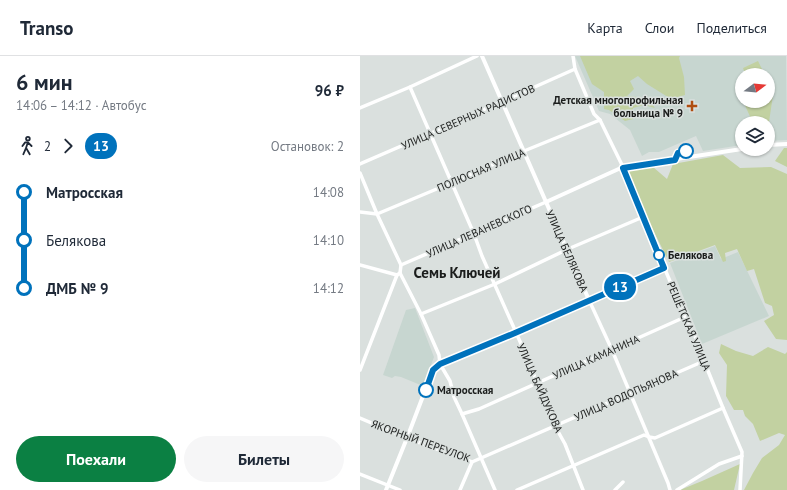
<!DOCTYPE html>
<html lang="ru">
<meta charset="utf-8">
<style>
body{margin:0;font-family:"PT Sans",sans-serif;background:#f6f6f7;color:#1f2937;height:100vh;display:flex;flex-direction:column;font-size:15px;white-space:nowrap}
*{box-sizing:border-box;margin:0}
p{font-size:13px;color:#747a83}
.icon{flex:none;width:22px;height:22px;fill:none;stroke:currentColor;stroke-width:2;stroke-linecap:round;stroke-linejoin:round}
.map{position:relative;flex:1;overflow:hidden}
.panel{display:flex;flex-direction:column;background:#fff;width:360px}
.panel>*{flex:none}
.badge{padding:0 8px;border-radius:13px;font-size:14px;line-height:26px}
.needle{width:26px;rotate:74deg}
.buttons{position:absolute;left:375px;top:12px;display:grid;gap:8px}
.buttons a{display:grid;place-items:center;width:40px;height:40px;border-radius:50%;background:#fff;box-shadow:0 1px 3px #0004;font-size:20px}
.map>.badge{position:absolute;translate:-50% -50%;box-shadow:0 0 0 2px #fff}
.legs{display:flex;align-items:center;gap:6px;height:44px;padding:0 16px;font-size:13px}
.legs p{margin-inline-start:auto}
.headline{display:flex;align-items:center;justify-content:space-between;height:68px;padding:0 16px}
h1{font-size:22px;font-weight:600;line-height:30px}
.action{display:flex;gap:8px;margin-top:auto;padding:8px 16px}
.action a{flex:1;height:46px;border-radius:24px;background:#0b8043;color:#fff;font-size:16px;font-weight:600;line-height:46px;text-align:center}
.action a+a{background:#f6f6f7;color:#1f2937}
ul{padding:0 16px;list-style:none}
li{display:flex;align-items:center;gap:14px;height:48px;font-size:15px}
li i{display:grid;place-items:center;width:6px;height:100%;margin:0 5px;background:currentColor}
li i::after{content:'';width:10px;height:10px;margin:-5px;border:3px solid;border-radius:50%;background:#fff}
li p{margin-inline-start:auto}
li:first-child i{background:linear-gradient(#0000 50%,currentColor 0)}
li:last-child i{background:linear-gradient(currentColor 50%,#0000 0)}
header{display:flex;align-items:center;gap:24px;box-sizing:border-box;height:56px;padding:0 20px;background:#fff;border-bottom:1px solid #e0e1e3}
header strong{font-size:19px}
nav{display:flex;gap:22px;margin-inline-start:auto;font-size:14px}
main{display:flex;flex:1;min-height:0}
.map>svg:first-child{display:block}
</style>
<header>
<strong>Transo</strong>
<nav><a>Карта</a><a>Слои</a><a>Поделиться</a></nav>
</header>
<main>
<section class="panel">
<div class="headline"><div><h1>6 мин</h1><p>14:06 – 14:12 · Автобус</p></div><b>96 ₽</b></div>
<div class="legs"><svg class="icon" aria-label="walk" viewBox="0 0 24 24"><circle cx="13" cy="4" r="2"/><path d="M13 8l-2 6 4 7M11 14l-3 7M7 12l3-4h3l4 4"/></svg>2<svg class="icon" aria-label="forward" viewBox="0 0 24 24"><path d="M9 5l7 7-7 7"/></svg><b class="badge" style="background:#0072bc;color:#fff">13</b><p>Остановок: 2</p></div>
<ul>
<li><i style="color:#0072bc"></i><b>Матросская</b><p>14:08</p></li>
<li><i style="color:#0072bc"></i><span>Белякова</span><p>14:10</p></li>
<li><i style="color:#0072bc"></i><b>ДМБ № 9</b><p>14:12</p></li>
</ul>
<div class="action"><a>Поехали</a><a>Билеты</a></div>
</section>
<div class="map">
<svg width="427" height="434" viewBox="0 0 427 434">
<rect width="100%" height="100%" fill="#dae0de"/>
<!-- built -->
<g fill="#c7d6d0" fill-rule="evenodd">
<path d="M215,0h211l1,84 -19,1v-18h-26v22l-39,6 -7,-15 -37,16h-10l-7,4 -12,-26 -20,-16 -11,-3zM382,19h26v26h-26z"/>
<polygon points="355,190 361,203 378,196 409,260 342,288 310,207"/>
<polygon points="55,252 74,301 63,330 41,321 35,320 32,322 23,319 46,254"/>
</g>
<!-- green -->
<g fill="#c2d1a1">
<polygon points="220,0 320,0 319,2 324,21 325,39 311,43 287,28 278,20 270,25 274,33 267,40 287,42 295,52 284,49 273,52 273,63 265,65 249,54 244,53 244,36 232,28"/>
<polygon points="398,5 405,19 384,19 385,18 383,12"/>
<polygon points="408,26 412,36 413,39 409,66 407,67 393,67 383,45 408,45"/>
<polygon points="424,92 427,92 427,111 415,105"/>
<polygon points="363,99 380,112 411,111 427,118 427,284 416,283 404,265 414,259 412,250 405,247 394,213 387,215 377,193 365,197 366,205 363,206 355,189 309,206 285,158 267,114 293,111 307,123 313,108"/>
<polygon points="361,288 376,295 393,300 408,291 425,298 427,296 427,434 384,434 393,417 402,402 419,389 425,379 419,377 400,385 393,368 385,360 383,354 374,354 366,340 367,309 359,297"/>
<polygon points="380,408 374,434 320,434 342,425"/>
</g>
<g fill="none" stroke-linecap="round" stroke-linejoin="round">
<!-- minor -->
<g stroke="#fff" stroke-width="3.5">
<polyline points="213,0 215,13 234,58 240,64 263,111"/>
<polyline points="50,31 114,178 122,200 166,299 177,327 195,370 205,388 223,434"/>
<polyline points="0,52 50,31 117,0"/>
<polyline points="0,108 69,78 215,13"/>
<polyline points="0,117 17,158 41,209 40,217 61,258 79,299 80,308 90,325 94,341 102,358 135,434"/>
<polyline points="0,156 17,158 91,127 164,95 240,64"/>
<polyline points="0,209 37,219"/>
<polyline points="41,209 186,146"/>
<polyline points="304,211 325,261 338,286 344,305 363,352 382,396 380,434"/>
<polyline points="229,244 252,294 308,427 310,434"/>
<polyline points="61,258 135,228 208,193 283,161"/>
<polyline points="0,314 37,219 40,217"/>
<polyline points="102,358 119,353 325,261"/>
<polyline points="0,362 47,382 112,406 344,305"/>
<polyline points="0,418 40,434"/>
<polyline points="100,434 112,406"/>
<polyline points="157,434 284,379 289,381 295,382 363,352"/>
<polyline points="255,434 263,426"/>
<polyline points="317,434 359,408 382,400"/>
</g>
<!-- tertiary -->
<g stroke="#fff" stroke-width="4">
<polyline points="122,0 229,244"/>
<polyline points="408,89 427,88"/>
<polyline points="186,146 263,111 382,93"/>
<polyline points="26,434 47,382 73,314 80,308 155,277 304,211 263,111"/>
</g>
</g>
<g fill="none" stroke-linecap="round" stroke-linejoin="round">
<!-- line-1 casing -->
<g stroke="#fff" stroke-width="9">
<polyline id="line-1" points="66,334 73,314 80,308 155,277 304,212 263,112 315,104 318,97 326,95"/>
</g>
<!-- line-1 -->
<use href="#line-1" stroke="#0072bc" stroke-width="6"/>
</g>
<!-- markers -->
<path fill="#af4d0f" stroke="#dae0de" stroke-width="1.5" d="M330 44h4v4h4v4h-4v4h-4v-4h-4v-4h4z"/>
<g fill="#fff" stroke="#0072bc" stroke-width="2">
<circle cx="326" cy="95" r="7"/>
<circle cx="299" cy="199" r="5"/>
<circle cx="66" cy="334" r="7"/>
</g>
<g text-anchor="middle" stroke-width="3" stroke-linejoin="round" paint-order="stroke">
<!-- poi labels -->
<g font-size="11" font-weight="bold" fill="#1b1d1c" stroke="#dae0de" text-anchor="end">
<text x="323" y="48">Детская многопрофильная<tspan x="323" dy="13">больница № 9</tspan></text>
</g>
<!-- street labels -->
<g font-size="11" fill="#1b1d1c" stroke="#dae0de">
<text transform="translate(108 61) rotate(-24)" y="4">УЛИЦА СЕВЕРНЫХ РАДИСТОВ</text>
<text transform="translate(121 114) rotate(-23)" y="4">ПОЛЮСНАЯ УЛИЦА</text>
<text transform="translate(119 175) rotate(-24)" y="4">УЛИЦА ЛЕВАНЕВСКОГО</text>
<text transform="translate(207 195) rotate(66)" y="4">УЛИЦА БЕЛЯКОВА</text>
<text transform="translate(329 270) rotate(67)" y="4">РЕШЁТСКАЯ УЛИЦА</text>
<text transform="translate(236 301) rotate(-24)" y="4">УЛИЦА КАМАНИНА</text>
<text transform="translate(180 332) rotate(66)" y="4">УЛИЦА БАЙДУКОВА</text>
<text transform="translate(266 339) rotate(-24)" y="4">УЛИЦА ВОДОПЬЯНОВА</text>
<text transform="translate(61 385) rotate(20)" y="4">ЯКОРНЫЙ ПЕРЕУЛОК</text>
</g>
<!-- stop labels -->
<g font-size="11" font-weight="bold" fill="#1b1d1c" stroke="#dae0de" text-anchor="start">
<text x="308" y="203">Белякова</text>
<text x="77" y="338">Матросская</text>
</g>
<!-- district labels -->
<g font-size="15" font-weight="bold" fill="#1b1d1c" stroke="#dae0de">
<text x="97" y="222">Семь Ключей</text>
</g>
</g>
</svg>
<div class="buttons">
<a><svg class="needle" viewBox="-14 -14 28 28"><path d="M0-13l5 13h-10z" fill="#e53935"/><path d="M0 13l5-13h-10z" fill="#747a83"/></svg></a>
<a><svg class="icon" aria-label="layers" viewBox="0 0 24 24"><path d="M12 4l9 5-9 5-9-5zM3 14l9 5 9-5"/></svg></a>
</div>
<b class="badge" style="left:260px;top:231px;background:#0072bc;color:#fff">13</b>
</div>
</main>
